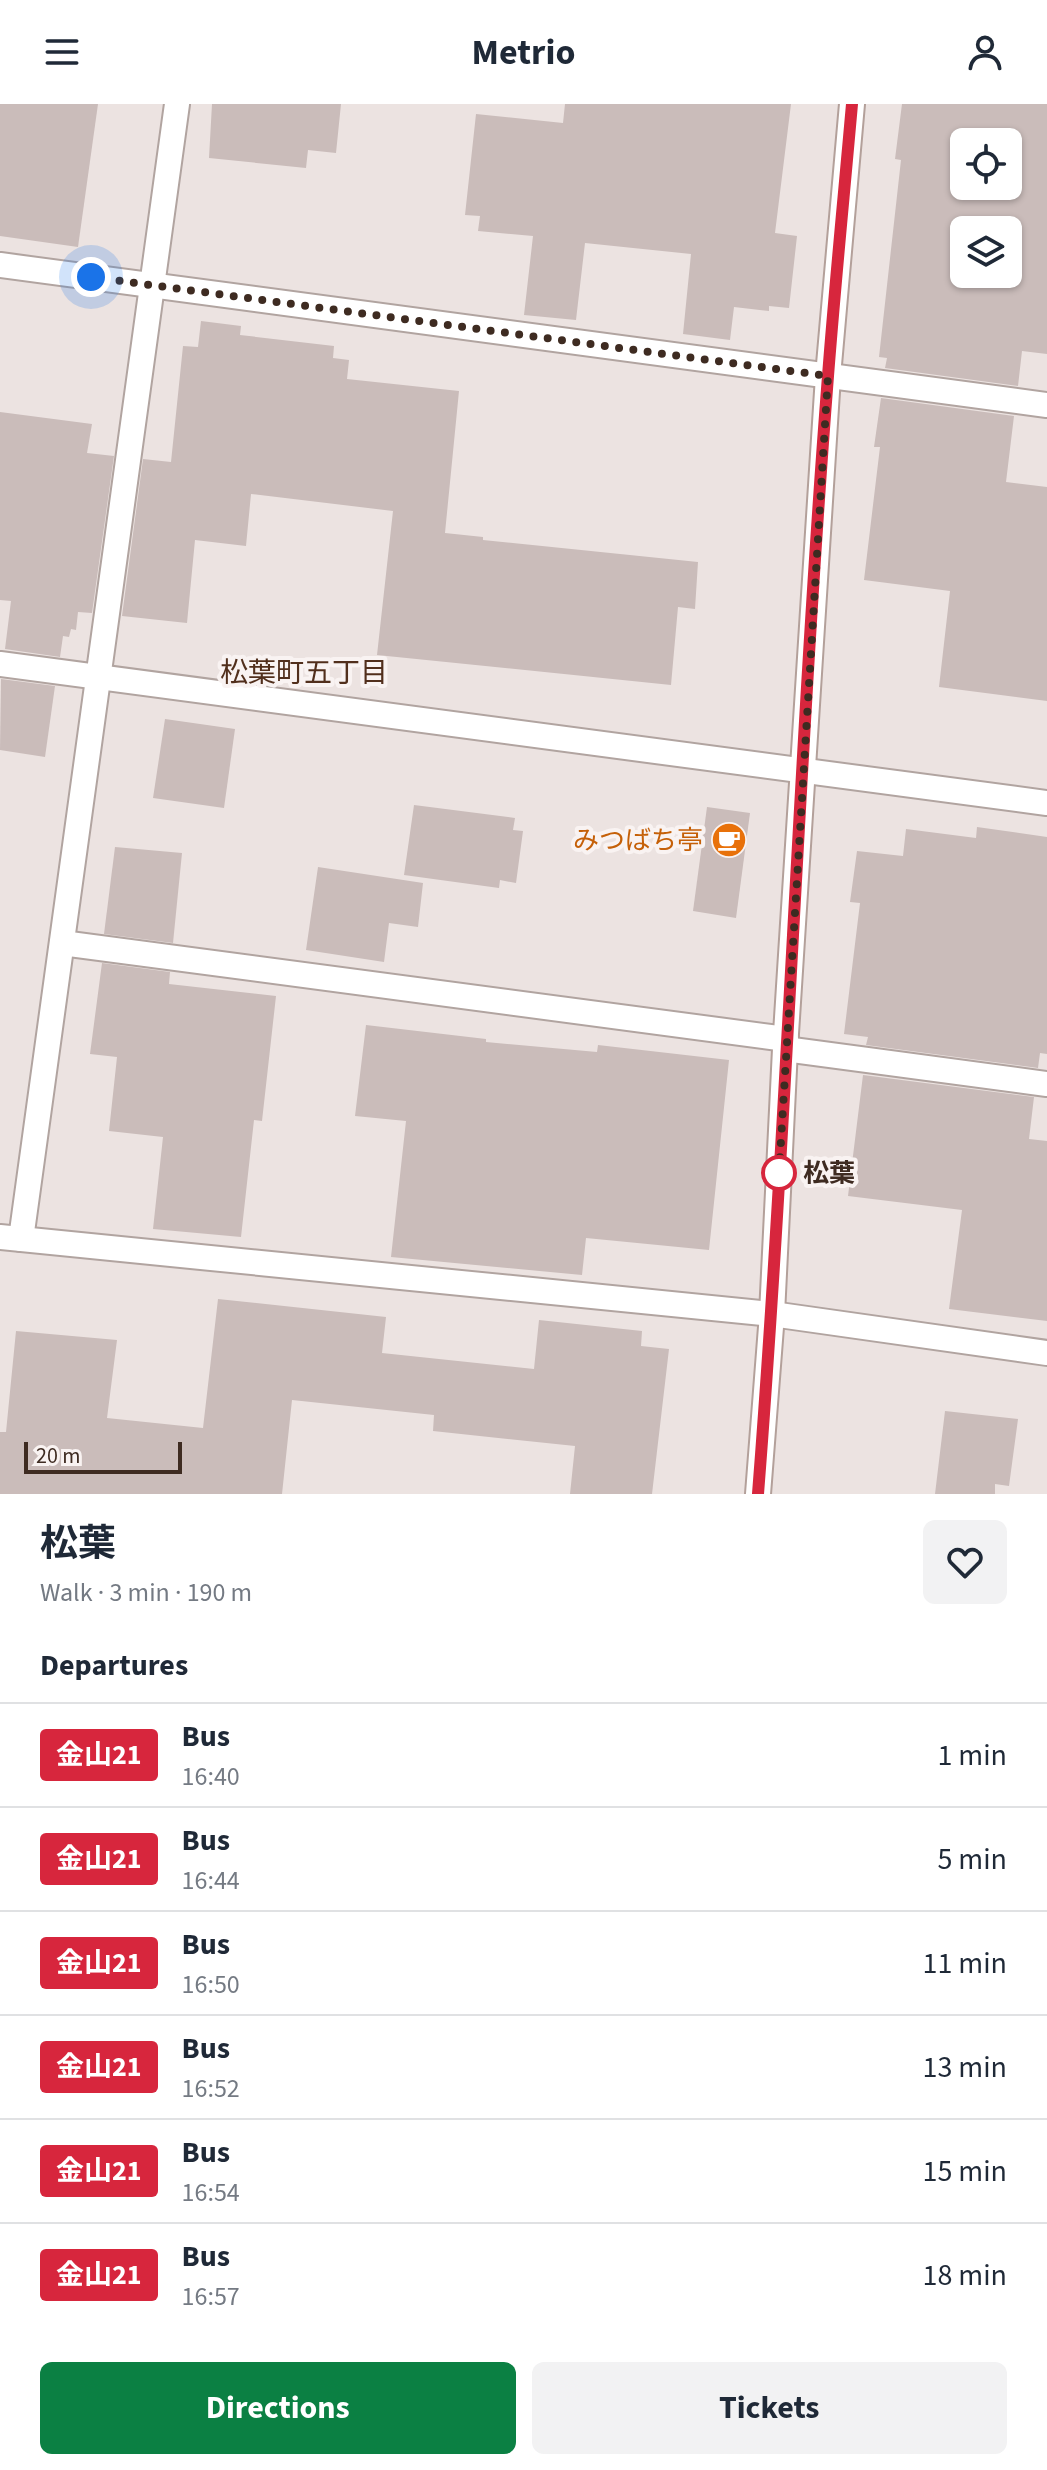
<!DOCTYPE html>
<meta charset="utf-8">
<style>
body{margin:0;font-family:"Source Sans 3","Noto Sans JP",sans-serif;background:#f2f2f3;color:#1f2937;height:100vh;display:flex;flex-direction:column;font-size:30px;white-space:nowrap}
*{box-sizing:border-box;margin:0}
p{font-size:26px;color:#747a83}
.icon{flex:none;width:44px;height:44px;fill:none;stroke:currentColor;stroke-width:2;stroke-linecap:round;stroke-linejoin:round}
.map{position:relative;height:1390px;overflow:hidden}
.details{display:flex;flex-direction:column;background:#fff;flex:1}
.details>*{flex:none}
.badge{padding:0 16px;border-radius:6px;font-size:28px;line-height:52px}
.fabs{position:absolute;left:950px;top:24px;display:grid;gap:16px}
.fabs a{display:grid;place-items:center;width:72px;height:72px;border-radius:12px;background:#fff;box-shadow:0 2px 6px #0004;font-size:40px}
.scale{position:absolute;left:24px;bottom:20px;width:158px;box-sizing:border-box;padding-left:8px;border:4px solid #3e2b21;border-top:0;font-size:22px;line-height:28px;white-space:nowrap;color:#3e2b21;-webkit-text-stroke:6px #f9f3f2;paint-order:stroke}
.you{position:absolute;width:40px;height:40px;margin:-20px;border:6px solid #fff;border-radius:50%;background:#1a73e8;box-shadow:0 0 0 12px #1a73e833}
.map>.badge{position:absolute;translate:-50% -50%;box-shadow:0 0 0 4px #fff}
h2{padding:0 40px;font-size:30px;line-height:72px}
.round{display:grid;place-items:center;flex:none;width:84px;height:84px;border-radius:12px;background:#f2f2f3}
.overview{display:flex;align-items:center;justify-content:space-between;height:136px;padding:0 40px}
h1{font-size:38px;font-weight:700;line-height:60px}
.action{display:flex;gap:16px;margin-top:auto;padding:16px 40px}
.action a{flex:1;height:92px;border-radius:12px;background:#0b8043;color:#fff;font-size:32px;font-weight:700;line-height:92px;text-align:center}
.action a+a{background:#f2f2f3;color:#1f2937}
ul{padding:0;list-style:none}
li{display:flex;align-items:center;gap:24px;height:104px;padding:0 40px;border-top:2px solid #e0e1e3}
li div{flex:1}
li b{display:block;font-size:30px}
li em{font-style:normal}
li .badge{min-width:88px;font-weight:700;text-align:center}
header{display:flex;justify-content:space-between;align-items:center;height:104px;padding:0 40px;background:#fff;font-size:36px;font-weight:700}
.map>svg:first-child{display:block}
</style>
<header><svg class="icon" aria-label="menu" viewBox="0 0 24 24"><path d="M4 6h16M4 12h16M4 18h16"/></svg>Metrio<svg class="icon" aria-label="person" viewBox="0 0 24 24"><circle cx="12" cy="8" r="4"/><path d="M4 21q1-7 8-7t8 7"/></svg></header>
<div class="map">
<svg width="1047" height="1390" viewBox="0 0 1047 1390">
<rect width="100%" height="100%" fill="#ece3e1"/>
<!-- building -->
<g fill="#cabcba" fill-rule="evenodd">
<polygon points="0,0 98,0 78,143 0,132"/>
<polygon points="212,0 341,0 336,49 308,46 306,64 209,54"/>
<polygon points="565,0 791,0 775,129 797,132 789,204 769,202 769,207 734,203 730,236 683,230 691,150 585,139 576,216 524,211 533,132 478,127 480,112 465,111 476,10 563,19"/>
<path d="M902,0h145v250l-25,-3 -4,35 -133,-18 2,-10 -8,-1 22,-197 -6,-1zM964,38h44v44h-44zM964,126h44v44h-44z"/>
<polygon points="201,217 241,222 240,231 334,242 333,254 349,256 347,275 459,287 445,429 483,433 483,436 698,458 695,505 678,503 671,581 377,551 393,407 251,390 246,442 195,436 187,519 122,512 143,355 171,358 183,242 198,243"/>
<polygon points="881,294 1014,312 1006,378 1047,383 1047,597 939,583 950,487 864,476 880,343 874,343"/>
<polygon points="0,308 92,320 87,349 114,352 92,509 78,508 76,526 71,525 69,533 63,532 60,553 5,545 11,497 0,496"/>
<polygon points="1,575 55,582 45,653 0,646"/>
<polygon points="165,615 235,625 224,704 153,694"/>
<polygon points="414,701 515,714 513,726 523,727 516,779 500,776 499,784 404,771"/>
<polygon points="707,703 750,709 736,814 693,807"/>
<polygon points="977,723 1047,733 1047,950 1040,949 1038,964 866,941 868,933 844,930 860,799 850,798 857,747 903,752 906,725 976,734"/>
<polygon points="115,743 182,749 173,839 104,830"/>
<polygon points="318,763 423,779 418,823 389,819 384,858 306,846"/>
<polygon points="102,859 170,868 169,880 276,892 262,1017 254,1016 241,1133 153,1125 163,1033 109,1027 117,953 90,950"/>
<polygon points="366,921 486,935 486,938 597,948 598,941 729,956 709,1146 586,1134 582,1171 391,1153 406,1017 355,1012"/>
<polygon points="863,971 1034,993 1029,1035 1047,1037 1047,1217 949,1205 962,1106 848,1092"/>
<polygon points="218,1195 386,1213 382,1249 534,1265 539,1216 642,1227 641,1242 669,1245 652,1390 570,1390 575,1342 433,1327 434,1311 292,1296 282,1390 0,1390 0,1328 6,1328 16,1227 117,1236 107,1314 203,1324"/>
<polygon points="945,1307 1018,1315 1009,1382 995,1380 995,1390 935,1390"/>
</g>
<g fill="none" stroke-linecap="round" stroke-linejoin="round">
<!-- street casing -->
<g stroke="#b1a4a0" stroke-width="28">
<g id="street">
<polyline points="0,161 1047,301"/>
<polyline points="0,560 1047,699"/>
<polyline points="62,839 786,935"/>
<polyline points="785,945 1047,980"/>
<polyline points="0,1133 772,1210 1047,1249"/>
<polyline points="21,1135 177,0"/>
</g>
</g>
<!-- secondary casing -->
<g stroke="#b3a09a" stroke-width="28">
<polyline id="secondary" points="758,1390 772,1210 785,945 828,272 852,0"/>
</g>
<!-- street -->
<use href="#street" stroke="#fff" stroke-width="24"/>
<!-- secondary -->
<use href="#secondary" stroke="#fff" stroke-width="24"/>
</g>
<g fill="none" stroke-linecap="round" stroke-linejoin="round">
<!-- line casing -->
<g stroke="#fff" stroke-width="18">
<path id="line" d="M758,1390c29,-372 41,-746 70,-1118 7,-91 16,-181 24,-272"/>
</g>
<!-- line -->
<use href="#line" stroke="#d7263d" stroke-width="12"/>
<!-- walk -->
<polyline stroke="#3e2b21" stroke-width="8" stroke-dasharray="0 14.4" points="91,173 828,272 779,1069"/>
</g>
<!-- icons -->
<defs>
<g id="cafe-disc" transform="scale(1.8)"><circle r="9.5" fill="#e8710a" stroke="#f9f3f2"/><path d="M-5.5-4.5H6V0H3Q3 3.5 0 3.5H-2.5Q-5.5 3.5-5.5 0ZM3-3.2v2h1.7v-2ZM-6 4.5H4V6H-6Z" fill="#fff"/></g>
</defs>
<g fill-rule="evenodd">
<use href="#cafe-disc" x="729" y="736"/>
</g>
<!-- markers -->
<circle fill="#fff" stroke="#d7263d" stroke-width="4" cx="779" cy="1069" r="16"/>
<g text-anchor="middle" stroke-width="8" stroke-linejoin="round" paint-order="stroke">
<!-- food labels -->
<g font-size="26" fill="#c56008" stroke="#f9f3f2" text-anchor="end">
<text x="703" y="745">みつばち亭</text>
</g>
<!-- stop labels -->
<g font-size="26" font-weight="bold" fill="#3e2b21" stroke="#f9f3f2" text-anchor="start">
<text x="803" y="1078">松葉</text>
</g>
<!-- neighbourhood labels -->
<g font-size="28" fill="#512f1c" stroke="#f9f3f2">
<text x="304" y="578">松葉町五丁目</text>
</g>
</g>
</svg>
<div class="fabs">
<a><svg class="icon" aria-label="locate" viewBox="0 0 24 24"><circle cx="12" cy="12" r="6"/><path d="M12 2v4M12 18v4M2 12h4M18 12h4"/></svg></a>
<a><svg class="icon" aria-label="layers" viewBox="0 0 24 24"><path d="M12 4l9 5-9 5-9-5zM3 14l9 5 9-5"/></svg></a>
</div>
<div class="scale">20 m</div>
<div class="you" style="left:91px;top:173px"></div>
</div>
<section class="details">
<div class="overview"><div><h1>松葉</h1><p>Walk · 3 min · 190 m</p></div><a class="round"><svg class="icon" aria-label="heart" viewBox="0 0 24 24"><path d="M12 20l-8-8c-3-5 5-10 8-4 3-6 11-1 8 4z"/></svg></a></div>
<h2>Departures</h2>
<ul>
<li><span class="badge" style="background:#d7263d;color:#fff">金山21</span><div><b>Bus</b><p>16:40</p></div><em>1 min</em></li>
<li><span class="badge" style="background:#d7263d;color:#fff">金山21</span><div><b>Bus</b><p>16:44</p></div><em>5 min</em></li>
<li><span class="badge" style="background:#d7263d;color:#fff">金山21</span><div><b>Bus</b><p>16:50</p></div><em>11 min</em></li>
<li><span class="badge" style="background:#d7263d;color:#fff">金山21</span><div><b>Bus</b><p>16:52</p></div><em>13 min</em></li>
<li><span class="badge" style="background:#d7263d;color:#fff">金山21</span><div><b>Bus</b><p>16:54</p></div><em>15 min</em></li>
<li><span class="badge" style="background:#d7263d;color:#fff">金山21</span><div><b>Bus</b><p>16:57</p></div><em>18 min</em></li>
</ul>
<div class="action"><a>Directions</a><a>Tickets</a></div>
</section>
